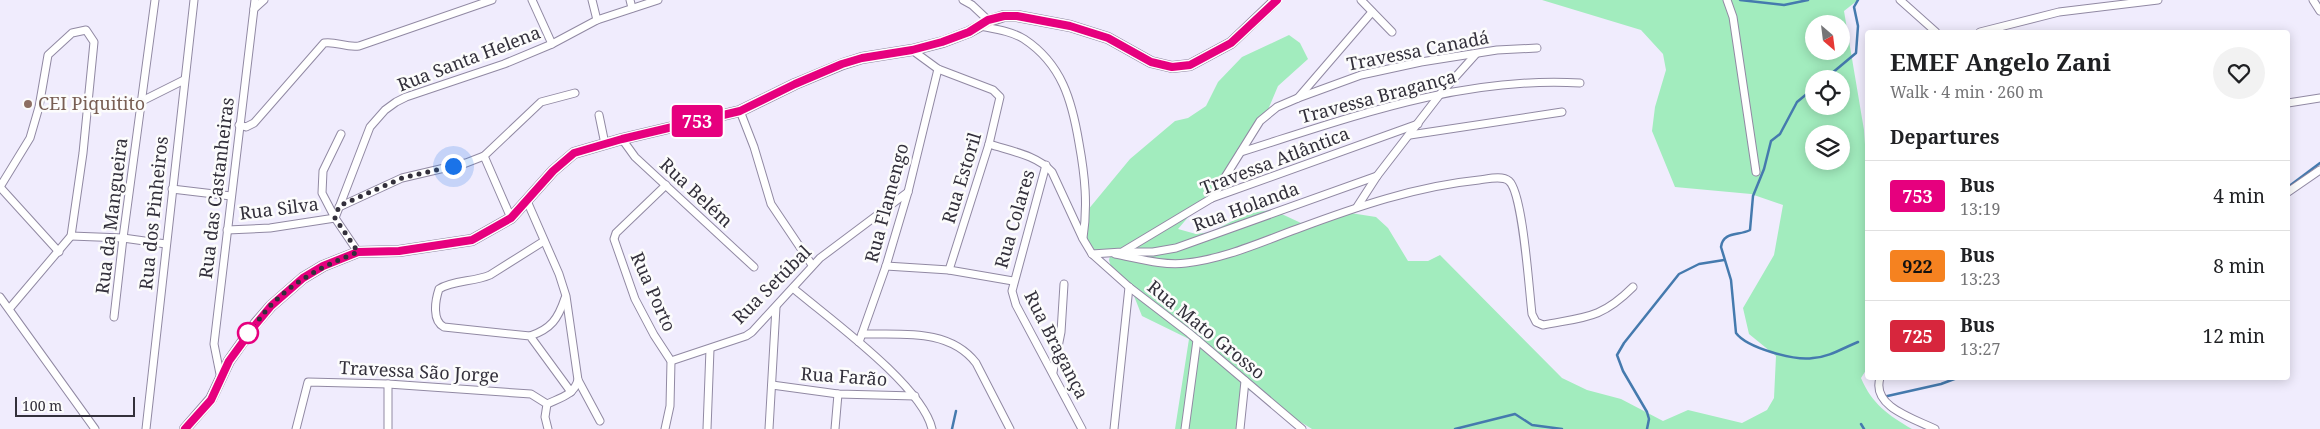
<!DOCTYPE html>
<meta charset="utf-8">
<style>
body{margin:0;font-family:"Noto Serif",serif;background:#f2f2f2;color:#202124;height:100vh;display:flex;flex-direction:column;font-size:19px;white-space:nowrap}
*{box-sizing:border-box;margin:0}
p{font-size:16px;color:#757577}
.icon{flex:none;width:28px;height:28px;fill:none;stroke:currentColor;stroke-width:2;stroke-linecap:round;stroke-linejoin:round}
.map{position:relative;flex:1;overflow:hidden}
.sheet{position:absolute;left:1865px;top:30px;width:425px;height:350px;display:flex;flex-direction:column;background:#fff;border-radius:5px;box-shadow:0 2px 12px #0003}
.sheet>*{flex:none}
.badge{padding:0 10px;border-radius:4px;font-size:18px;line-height:32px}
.needle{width:32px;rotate:152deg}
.controls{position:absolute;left:1805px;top:15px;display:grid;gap:10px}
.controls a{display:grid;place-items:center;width:45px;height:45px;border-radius:50%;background:#fff;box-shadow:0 2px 12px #0003;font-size:25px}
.scale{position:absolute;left:15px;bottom:12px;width:120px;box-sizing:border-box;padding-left:5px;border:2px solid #33303b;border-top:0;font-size:14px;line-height:18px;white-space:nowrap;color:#33303b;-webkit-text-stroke:4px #fcfcfc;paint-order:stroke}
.you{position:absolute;width:25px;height:25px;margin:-12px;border:4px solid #fff;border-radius:50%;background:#1a73e8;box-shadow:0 0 0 8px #1a73e833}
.map>.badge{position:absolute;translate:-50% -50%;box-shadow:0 0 0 2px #fff}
h2{padding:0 25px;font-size:19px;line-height:45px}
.round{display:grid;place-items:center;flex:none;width:52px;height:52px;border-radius:26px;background:#f2f2f2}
.summary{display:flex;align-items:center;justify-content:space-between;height:85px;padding:0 25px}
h1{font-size:24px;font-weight:700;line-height:38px}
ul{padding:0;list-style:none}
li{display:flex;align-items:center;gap:15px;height:70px;padding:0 25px;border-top:1px solid #e0e0e0}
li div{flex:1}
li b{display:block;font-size:19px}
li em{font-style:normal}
li .badge{min-width:55px;font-weight:700;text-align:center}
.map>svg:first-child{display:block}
</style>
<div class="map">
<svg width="2320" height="429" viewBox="0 0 2320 429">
<rect width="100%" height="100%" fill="#f0ecfd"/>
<!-- green -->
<path fill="#a2ecbe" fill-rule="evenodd" d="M1542,0h316l-14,11 20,119 3,43 1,194 -7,11c11,26 27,37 51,51h-600l-70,-43 -2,43h-65l14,-90 -47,-23 -8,-20 -13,-11 -8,-11 -4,-14 1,-4 -14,-4 -9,-13 -3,-14 3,-14 43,-52 45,-38 13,-3 18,-12 12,-24 24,-25 47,-22 11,8 8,16 -30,27 -16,38 -25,36 -59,69 18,5 15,-2 37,-19 25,-3 28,13 43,-11 32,5 12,11 20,33h20l12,-6 122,123 25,12 34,9 42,22 25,-11 54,13 25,-13 7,-12 2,-42 -27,-22 -6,-26 31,-53 9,-50 -32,-11 -76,-7 -23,-56 3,-24 11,-37 -3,-16 -22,-24zM1814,24h27v27h-27zM1814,79h27v27h-27zM1814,134h27v27h-27z"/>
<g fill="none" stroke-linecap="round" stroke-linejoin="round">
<!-- stream -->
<g stroke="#457aae" stroke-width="2.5">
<polyline points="1740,0 1784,5 1808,0"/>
<polyline points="1825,79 1856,53 1858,26 1854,7 1858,0"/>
<path d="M1814,88l-17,14 -17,32 -9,7 -7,28 -11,27 -3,34c-11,6 -27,1 -29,17l10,33 5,53c11,15 59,28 77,25 16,-1 30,-10 45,-16"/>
<polyline points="2288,187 2320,163"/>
<polyline points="1883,397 1941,384 1957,378"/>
<polyline points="1861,424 1864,429"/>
<polyline points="952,429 956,411"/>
<polyline points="1455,429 1515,414 1532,425 1562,429"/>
<polyline points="1647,429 1649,419 1647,412 1623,371 1617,355 1624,343 1679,274 1699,264 1724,260"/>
</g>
<!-- street casing -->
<g stroke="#9189a3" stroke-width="9">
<g id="street">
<polyline points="532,0 552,44"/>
<polyline points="592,0 597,20"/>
<polyline points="630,0 632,8"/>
<polyline points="963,0 972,5 989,21"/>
<polyline points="1361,0 1392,32"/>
<polyline points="1727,0 1733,17 1756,172"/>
<polyline points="1900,0 1936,32"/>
<polyline points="2313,0 2320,11"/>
<polyline points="254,9 264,0"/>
<path d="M980,26c15,3 31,5 44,13 38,25 48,62 55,104 6,33 9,62 4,95"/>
<polyline points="1980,32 2059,12 2158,0"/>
<polyline points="912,50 938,69 993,90 1000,97 989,144 949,270"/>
<polyline points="1298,98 1372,12"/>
<polyline points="142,101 184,80"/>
<polyline points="2288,103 2320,98"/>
<polyline points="740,111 754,147 771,204 812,265"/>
<polyline points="599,115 605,144"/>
<path d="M239,125l7,2 8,-4 70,-80c12,-2 22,5 35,3l133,-46"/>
<polyline points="1410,135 1562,112"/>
<polyline points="622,139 635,157 754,267"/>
<path d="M989,144c21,7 48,11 63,28l31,67 9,15 37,33 60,46 113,96"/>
<path d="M1241,152c111,-35 221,-76 339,-69"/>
<polyline points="484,156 511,218"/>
<polyline points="1046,165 1012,291 1016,305 1082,429"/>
<polyline points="0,187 30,138 39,107 48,55 72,33 86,30 94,42 83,153 71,236 10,308"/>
<polyline points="0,187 59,252"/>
<polyline points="172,189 231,196"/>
<polyline points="2288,192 2320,170"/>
<polyline points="1212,198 1260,121 1277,107 1298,98 1361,75 1421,62 1497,50 1537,48"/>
<polyline points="527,201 559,274 566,296 578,380 600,421"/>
<polyline points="339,207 402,178 466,163 484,156 541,102 575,93"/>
<polyline points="1357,207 1377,176 1441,93 1476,54"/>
<polyline points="227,230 270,228 335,218 322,193 323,171 341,134"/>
<polyline points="71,236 123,238 166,244"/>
<path d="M544,241l-54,34c-16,7 -37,5 -51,14 -4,12 -7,32 5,38l86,9 41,56"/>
<polyline points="358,252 335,218 370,127 385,110 396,102 406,97 504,64 552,44 597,20 658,0"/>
<polyline points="1128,252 1153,252 1176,248 1377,176"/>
<polyline points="1092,254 1122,252 1212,198 1418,124"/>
<path d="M1115,254c22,4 48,12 71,9 38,-4 75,-21 111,-34 59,-22 120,-43 182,-49 9,-1 23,-5 30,1 14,12 20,109 23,133l4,8 7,3c42,-8 58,-6 90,-38"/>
<polyline points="886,266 949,270 1013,281"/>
<path d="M793,288c35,30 129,97 139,141"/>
<polyline points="0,297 95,429"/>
<polyline points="114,317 123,238 155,0"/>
<path d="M862,334c39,1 87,-6 114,29l34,66"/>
<path d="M530,336c21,-7 28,-17 35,-38"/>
<polyline points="859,342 886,266 908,192 938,69"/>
<polyline points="671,361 746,336 752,332 820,258 908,192"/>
<polyline points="1053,372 1061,332 1064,284"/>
<path d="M1880,378c-9,29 35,41 55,51"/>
<polyline points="221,379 214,344 255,0"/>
<polyline points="772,385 838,394 915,396"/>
<path d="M547,404c13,-6 27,-9 31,-24"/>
<polyline points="146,429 194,0"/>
<polyline points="296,429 308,382 388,384 531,394 547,404 545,417 548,429"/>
<polyline points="388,429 388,384"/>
<polyline points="665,429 670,406 671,361 654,335 635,299 614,239 616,233 666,185"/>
<polyline points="707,429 710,349"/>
<polyline points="769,429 776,307"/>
<polyline points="835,429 838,394"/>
<polyline points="1114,429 1129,287"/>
<polyline points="1185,429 1197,340"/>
<polyline points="1240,429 1245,381"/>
</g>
</g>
<!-- secondary casing -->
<g stroke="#9189a3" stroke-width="12">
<polyline id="secondary" points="185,429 211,399 229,361 256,323 271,306 303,278 323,266 358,252 399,251 472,240 511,218 553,171 574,153 622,139 740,111 795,84 843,64 862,58 912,50 943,42 969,32 989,21 1004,16 1017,16 1070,26 1108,38 1151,62 1172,67 1190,65 1231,43 1276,0"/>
</g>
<!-- street -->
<use href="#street" stroke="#fff" stroke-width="7"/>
<!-- secondary -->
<use href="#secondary" stroke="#f7e0da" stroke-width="10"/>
</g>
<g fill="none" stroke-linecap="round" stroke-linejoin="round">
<!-- line casing -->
<g stroke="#fff" stroke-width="11">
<polyline id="line" points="185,429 211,400 229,361 256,324 271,306 303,278 323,266 358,252 399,251 472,240 511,218 553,171 574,153 622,139 740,111 795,84 842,64 862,58 912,50 942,42 969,32 988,20 1004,16 1017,16 1070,26 1108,38 1151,62 1172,67 1190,65 1231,43 1277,0"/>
</g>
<!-- line -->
<use href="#line" stroke="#e6007e" stroke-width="8"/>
<!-- walk -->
<path stroke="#33303b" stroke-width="5" stroke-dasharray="0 9" d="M248,333c7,-7 15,-20 24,-29 25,-25 53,-39 86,-52l-23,-34 4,-12 63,-28 51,-12"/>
</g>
<!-- markers -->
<circle fill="#8d6e63" stroke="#fcfcfc" stroke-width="2" cx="28" cy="104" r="5"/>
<circle fill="#fff" stroke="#e6007e" stroke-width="2.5" cx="248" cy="333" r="10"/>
<g text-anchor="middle" stroke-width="5" stroke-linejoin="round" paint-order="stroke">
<!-- street labels -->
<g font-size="18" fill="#33303b" stroke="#fcfcfc">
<text transform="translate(1418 51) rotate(-11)" y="6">Travessa Canadá</text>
<text transform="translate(469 59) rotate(-21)" y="6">Rua Santa Helena</text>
<text transform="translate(1378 97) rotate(-15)" y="6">Travessa Bragança</text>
<text transform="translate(1275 161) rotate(-21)" y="6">Travessa Atlântica</text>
<text transform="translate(962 178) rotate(-73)" y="6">Rua Estoril</text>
<text transform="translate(217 188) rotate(-83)" y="6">Rua das Castanheiras</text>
<text transform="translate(696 193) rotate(43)" y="6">Rua Belém</text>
<text transform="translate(887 203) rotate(-75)" y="6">Rua Flamengo</text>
<text transform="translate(1246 207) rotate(-20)" y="6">Rua Holanda</text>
<text transform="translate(279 209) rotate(-7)" y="6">Rua Silva</text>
<text transform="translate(154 213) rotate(-84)" y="6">Rua dos Pinheiros</text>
<text transform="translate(112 216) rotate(-83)" y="6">Rua da Mangueira</text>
<text transform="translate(1015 219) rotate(-74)" y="6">Rua Colares</text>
<text transform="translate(772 285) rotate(-45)" y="6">Rua Setúbal</text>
<text transform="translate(653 292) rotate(66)" y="6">Rua Porto</text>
<text transform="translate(1206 330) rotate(39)" y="6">Rua Mato Grosso</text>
<text transform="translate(1056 345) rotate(63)" y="6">Rua Bragança</text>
<text transform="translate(419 372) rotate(3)" y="6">Travessa São Jorge</text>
<text transform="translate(844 377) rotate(4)" y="6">Rua Farão</text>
</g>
<!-- education labels -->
<g font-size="18" fill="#785e54" stroke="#fcfcfc" text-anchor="start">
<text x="38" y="110">CEI Piquitito</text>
</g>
</g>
</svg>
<div class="controls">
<a><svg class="needle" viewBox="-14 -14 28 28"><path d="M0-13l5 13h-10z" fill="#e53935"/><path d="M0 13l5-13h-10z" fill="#757577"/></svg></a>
<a><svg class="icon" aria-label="locate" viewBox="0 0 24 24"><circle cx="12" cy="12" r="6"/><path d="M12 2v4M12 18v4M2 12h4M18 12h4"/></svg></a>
<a><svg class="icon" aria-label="layers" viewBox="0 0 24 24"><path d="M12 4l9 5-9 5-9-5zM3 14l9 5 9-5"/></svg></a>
</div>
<div class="scale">100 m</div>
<div class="you" style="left:453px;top:166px"></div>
<b class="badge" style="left:697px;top:121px;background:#e6007e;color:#fff">753</b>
<section class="sheet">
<div class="summary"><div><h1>EMEF Angelo Zani</h1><p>Walk · 4 min · 260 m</p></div><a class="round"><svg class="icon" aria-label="heart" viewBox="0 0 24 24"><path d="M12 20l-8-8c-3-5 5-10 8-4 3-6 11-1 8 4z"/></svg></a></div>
<h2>Departures</h2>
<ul>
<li><span class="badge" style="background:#e6007e;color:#fff">753</span><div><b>Bus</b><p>13:19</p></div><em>4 min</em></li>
<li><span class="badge" style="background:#f58220;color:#111">922</span><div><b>Bus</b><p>13:23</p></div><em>8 min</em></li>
<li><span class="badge" style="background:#d7263d;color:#fff">725</span><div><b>Bus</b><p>13:27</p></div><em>12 min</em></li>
</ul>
</section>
</div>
